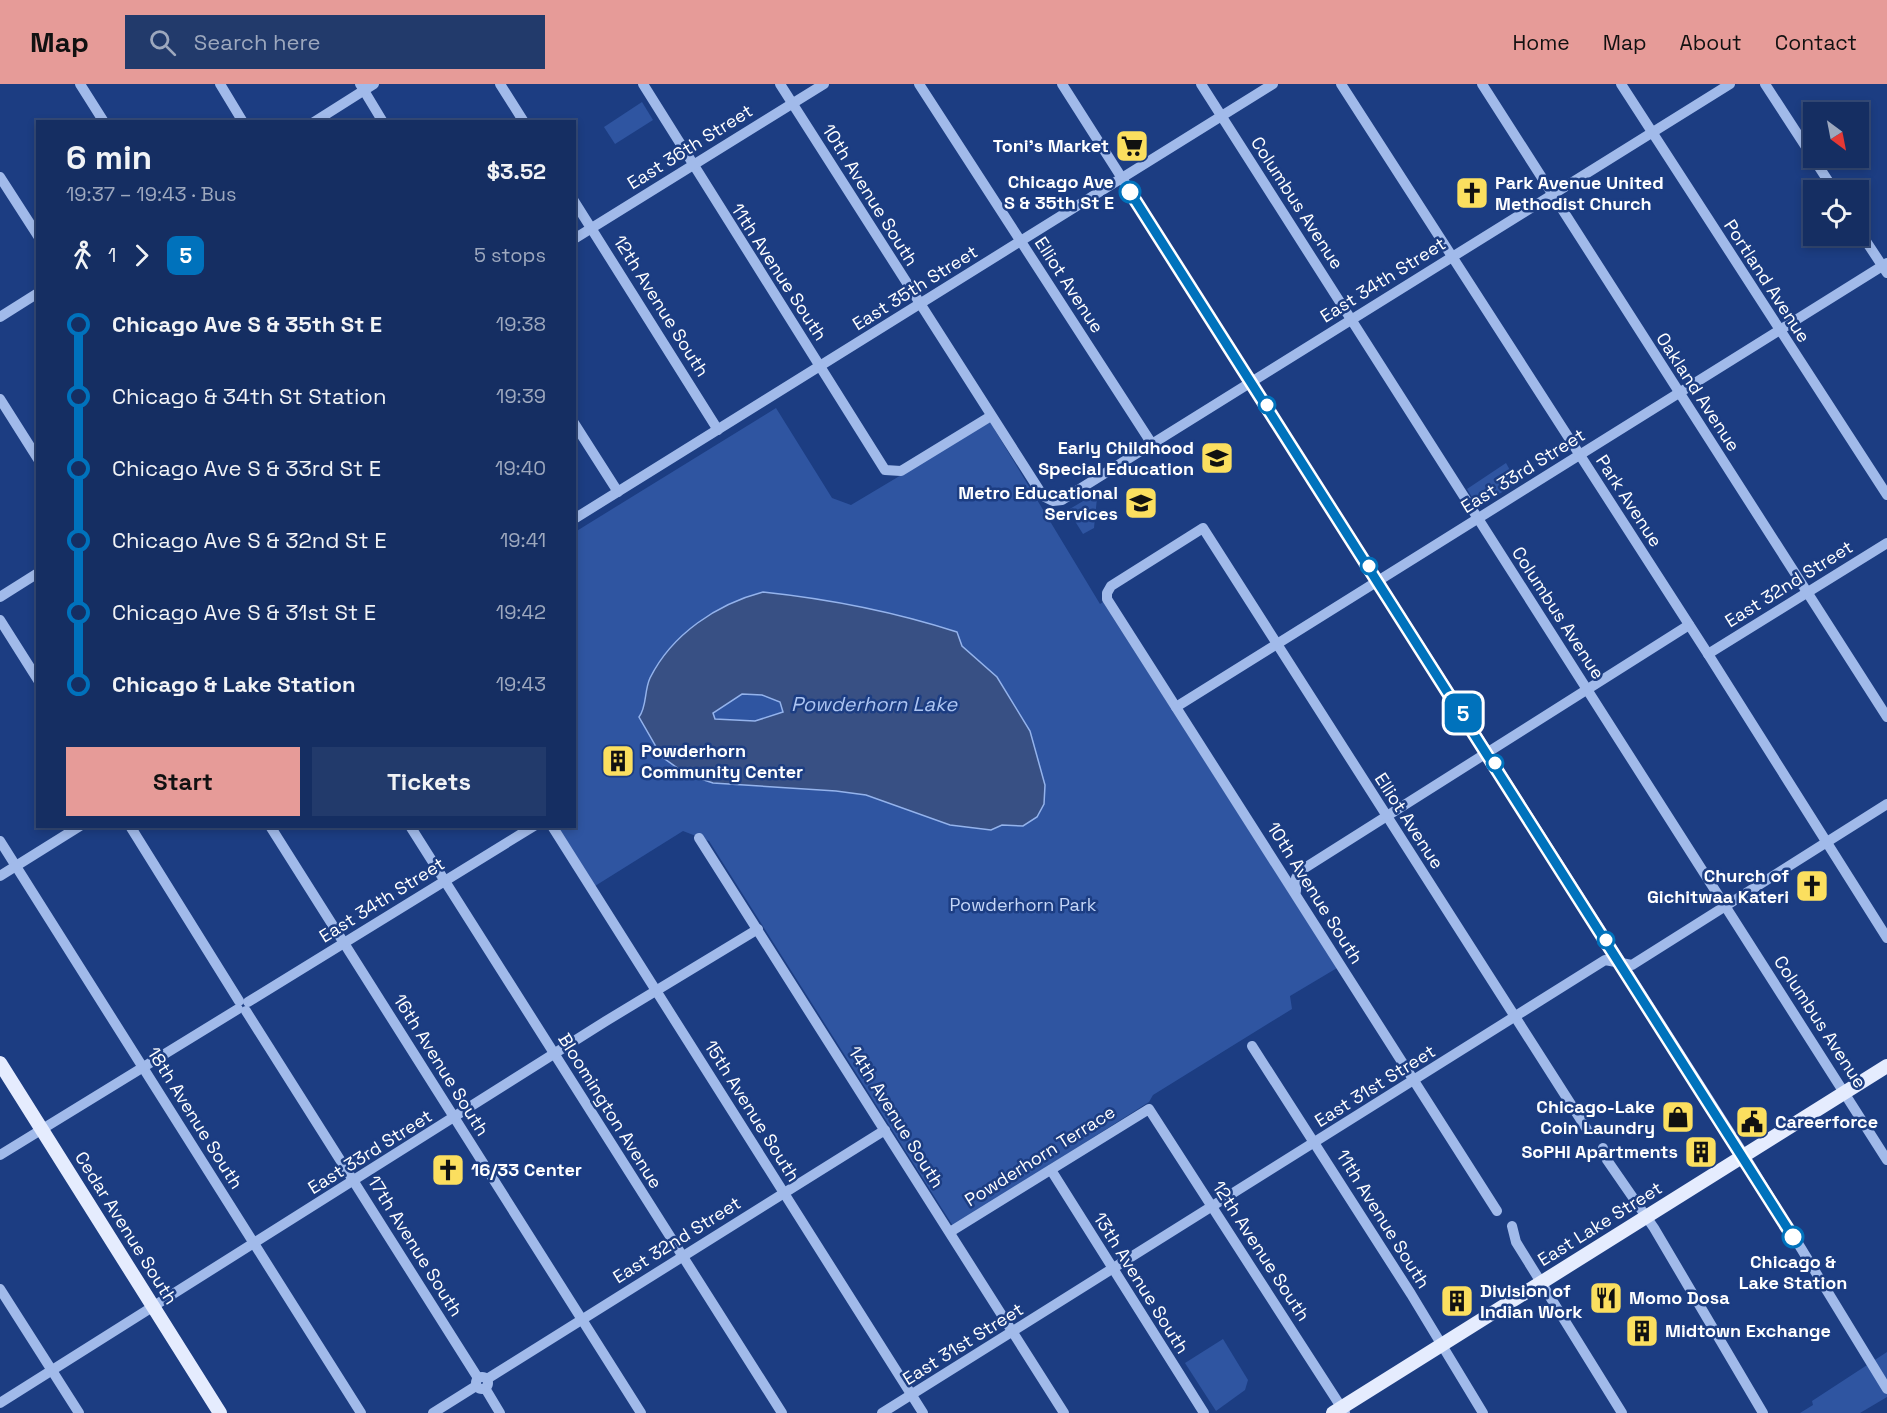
<!DOCTYPE html>
<meta charset="utf-8">
<style>
body{margin:0;font-family:"Space Grotesk",sans-serif;background:#223a6b;color:#f1f3f6;height:100vh;display:flex;flex-direction:column;font-size:22px;white-space:nowrap}
*{box-sizing:border-box;margin:0}
p{font-size:20px;color:#9da8be}
.icon{flex:none;width:33px;height:33px;fill:none;stroke:currentColor;stroke-width:2;stroke-linecap:round;stroke-linejoin:round}
.map{position:relative;flex:1;overflow:hidden}
.details{position:absolute;left:36px;top:36px;width:540px;height:708px;display:flex;flex-direction:column;background:#152e62;border-radius:0px;box-shadow:0 3px 9px #0003,0 0 0 2px #344a77}
.details>*{flex:none}
.badge{padding:0 12px;border-radius:9px;font-size:21px;line-height:39px}
.needle{width:39px;rotate:148deg}
.buttons{position:absolute;left:1803px;top:18px;display:grid;gap:12px}
.buttons a{display:grid;place-items:center;width:66px;height:66px;border-radius:0px;background:#152e62;box-shadow:0 3px 9px #0003,0 0 0 2px #344a77;font-size:30px}
.map>.badge{position:absolute;translate:-50% -50%;box-shadow:0 0 0 3px #fff}
.legs{display:flex;align-items:center;gap:9px;height:66px;padding:0 30px;font-size:20px}
.legs p{margin-inline-start:auto}
.head{display:flex;align-items:center;justify-content:space-between;height:102px;padding:0 30px}
h1{font-size:33px;font-weight:700;line-height:45px}
.primary-button{display:flex;gap:12px;margin-top:auto;padding:12px 30px}
.primary-button a{flex:1;height:69px;border-radius:0px;background:#e69b98;color:#111;font-size:24px;font-weight:700;line-height:69px;text-align:center}
.primary-button a+a{background:#223a6b;color:#f1f3f6}
ul{padding:0 30px;list-style:none}
li{display:flex;align-items:center;gap:21px;height:72px;font-size:22px}
li i{display:grid;place-items:center;width:9px;height:100%;margin:0 8px;background:currentColor}
li i::after{content:'';width:15px;height:15px;margin:-8px;border:4px solid;border-radius:50%;background:#152e62}
li p{margin-inline-start:auto}
li:first-child i{background:linear-gradient(#0000 50%,currentColor 0)}
li:last-child i{background:linear-gradient(currentColor 50%,#0000 0)}
header{display:flex;align-items:center;gap:36px;box-sizing:border-box;height:84px;padding:0 30px;background:#e69b98;color:#111}
header strong{font-size:28px}
nav{display:flex;gap:33px;margin-inline-start:auto;font-size:21px}
.search{width:420px;height:54px;background:#223a6b;display:flex;align-items:center;gap:15px;box-sizing:border-box;padding:0 21px;border-radius:0px;color:#9da8be;font-size:22px}
.map>svg:first-child{display:block}
</style>
<header>
<strong>Map</strong>
<div class="search"><svg class="icon" aria-label="search" viewBox="0 0 24 24"><circle cx="10" cy="10" r="6"/><path d="M15 15l6 6"/></svg>Search here</div>
<nav><a>Home</a><a>Map</a><a>About</a><a>Contact</a></nav>
</header>
<div class="map">
<svg width="1887" height="1329" viewBox="0 0 1887 1329">
<rect width="100%" height="100%" fill="#1c3d82"/>
<!-- green -->
<g fill="#2f55a1">
<polygon points="642,18 653,36 615,60 604,43"/>
<polygon points="776,324 832,414 851,421 990,338 1100,520 1103,518 1337,884 1290,912 1292,925 1153,1011 1149,1018 953,1142 709,757 683,747 595,802 558,743 574,742 575,448"/>
<polygon points="1506,379 1517,399 1478,423 1467,405"/>
<polygon points="1095,410 1097,414 1094,444 1083,450 1068,426"/>
<polygon points="1223,1255 1248,1296 1245,1306 1216,1327 1185,1279"/>
<polygon points="1887,1268 1887,1313 1860,1329 1800,1329 1813,1321 1812,1317"/>
</g>
<!-- water -->
<path fill="#385084" stroke="#94b3ec" stroke-width="1.5" fill-rule="evenodd" d="M763,508c66,7 132,20 194,40l5,14 35,31 33,54 15,54 -1,19 -7,13 -14,9 -21,-1 -11,5 -41,-5 -84,-30 -30,-4 -123,-8 -27,-9 -24,-17 -23,-40c8,-10 5,-26 11,-39 22,-44 67,-74 113,-86zM742,610l20,1 18,7 3,10 -28,9 -40,-2 -2,-6z"/>
<g fill="none" stroke-linecap="round" stroke-linejoin="round">
<!-- minor -->
<g stroke="#a1baea" stroke-width="10">
<polyline points="80,0 104,38"/>
<polyline points="220,0 243,38"/>
<polyline points="360,0 383,38"/>
<polyline points="500,0 524,38"/>
<polyline points="643,0 885,386 901,387 991,332"/>
<polyline points="780,0 1043,412 1053,417 1062,416 1730,0"/>
<polyline points="919,0 1152,360"/>
<polyline points="1062,0 1744,1071 1887,1305"/>
<polyline points="1201,0 1887,1076"/>
<polyline points="1341,0 1708,570 1887,854"/>
<polyline points="1482,0 1887,633"/>
<polyline points="1621,0 1887,411"/>
<polyline points="1765,0 1834,106"/>
<polyline points="314,38 374,0"/>
<polyline points="0,93 38,152"/>
<polyline points="574,117 718,346"/>
<polyline points="1858,145 1887,189"/>
<polyline points="574,155 824,0"/>
<polyline points="0,233 38,209"/>
<polyline points="0,315 38,375"/>
<polyline points="574,339 618,408"/>
<polyline points="574,435 1273,0"/>
<polyline points="0,513 38,489"/>
<polyline points="0,536 38,596"/>
<polyline points="1708,570 1887,459"/>
<polyline points="1176,623 1887,179"/>
<polyline points="130,742 239,917"/>
<polyline points="270,742 641,1329"/>
<polyline points="410,742 782,1329"/>
<polyline points="552,742 923,1329"/>
<polyline points="699,754 1064,1329"/>
<polyline points="0,757 361,1329"/>
<polyline points="0,792 80,742"/>
<polyline points="1296,807 1296,794 1300,787 1689,541"/>
<polyline points="248,918 534,742"/>
<polyline points="246,927 478,1294"/>
<polyline points="1252,962 1411,1210 1483,1329"/>
<polyline points="1603,1064 1607,1076 1654,1144 1763,1329"/>
<polyline points="0,1071 238,925"/>
<polyline points="1051,1086 1204,1329"/>
<polyline points="1497,1127 1107,515 1107,509 1111,502 1203,444 1588,1047"/>
<polyline points="1512,1142 1516,1158 1622,1329"/>
<polyline points="950,1148 1149,1025 1345,1329"/>
<polyline points="0,1205 79,1329"/>
<circle cx="482" cy="1299" r="6"/>
<polyline points="487,1295 885,1046"/>
<polyline points="485,1304 500,1329"/>
<polyline points="0,1319 606,937 758,845"/>
<polyline points="433,1329 476,1302"/>
<polyline points="882,1329 1605,876 1632,881 1887,720"/>
</g>
<!-- major -->
<g stroke="#e5ecfe" stroke-width="14">
<polyline points="0,979 220,1329"/>
<polyline points="1333,1329 1887,982"/>
</g>
</g>
<g fill="none" stroke-linecap="round" stroke-linejoin="round">
<!-- line-1 casing -->
<g stroke="#fff" stroke-width="14">
<polyline id="line-1" points="1130,108 1793,1153"/>
</g>
<!-- line-1 -->
<use href="#line-1" stroke="#0072bc" stroke-width="9"/>
</g>
<!-- icons -->
<defs>
<g id="supermarket-square" transform="scale(1.725)"><rect x="-9" y="-9" width="18" height="18" rx="4" fill="#fbdf5f" stroke="#1c3d82"/><path d="M-6-5.5h2.5l.6 2H6L4.5 2H-2.5L-4.4-4H-6ZM-1.5 3.2a1.3 1.3 0 1 0 .1 0ZM3 3.2a1.3 1.3 0 1 0 .1 0Z" fill="#111"/></g>
<g id="church-square" transform="scale(1.725)"><rect x="-9" y="-9" width="18" height="18" rx="4" fill="#fbdf5f" stroke="#1c3d82"/><path d="M-1.2-6h2.4v3.5h3.3v2.4h-3.3V6h-2.4V-.1h-3.3v-2.4h3.3Z" fill="#111"/></g>
<g id="school-square" transform="scale(1.725)"><rect x="-9" y="-9" width="18" height="18" rx="4" fill="#fbdf5f" stroke="#1c3d82"/><path d="M0-5L7-2L0 1L-7-2ZM-4 1L0 2.5L4 1V4Q0 6-4 4Z" fill="#111"/></g>
<g id="building-square" transform="scale(1.725)"><rect x="-9" y="-9" width="18" height="18" rx="4" fill="#fbdf5f" stroke="#1c3d82"/><path d="M-4-6H4V6H1V3H-1V6H-4ZM-2.5-4.3h1.7v1.8h-1.7ZM.8-4.3h1.7v1.8H.8ZM-2.5-1h1.7V.8h-1.7ZM.8-1h1.7V.8H.8Z" fill="#111"/></g>
<g id="shop-square" transform="scale(1.725)"><rect x="-9" y="-9" width="18" height="18" rx="4" fill="#fbdf5f" stroke="#1c3d82"/><path d="M-5-2.5h2.3a2.7 3.5 0 0 1 5.4 0H5L5.5 6h-11ZM-1.5-2.5h3a1.5 2.3 0 0 0-3 0Z" fill="#111"/></g>
<g id="civic-square" transform="scale(1.725)"><rect x="-9" y="-9" width="18" height="18" rx="4" fill="#fbdf5f" stroke="#1c3d82"/><path d="M-.6-6.5H3V-4.5H.6V-3L4-1V1h2V6H-6V1h2V-1L-.6-3ZM-1.2 2.5V6h2.4V2.5Z" fill="#111"/></g>
<g id="restaurant-square" transform="scale(1.725)"><rect x="-9" y="-9" width="18" height="18" rx="4" fill="#fbdf5f" stroke="#1c3d82"/><path d="M-5-6h1v4h1v-4h1v4h1v-4h1v5L-1.5 .5V6h-2V.5L-5-1ZM5-6V6H3V1.5H1.5Q1.5-4 5-6Z" fill="#111"/></g>
</defs>
<g fill-rule="evenodd">
<use href="#supermarket-square" x="1132" y="62"/>
<use href="#church-square" x="1472" y="109"/>
<use href="#school-square" x="1217" y="374"/>
<use href="#school-square" x="1141" y="419"/>
<use href="#building-square" x="618" y="677"/>
<use href="#church-square" x="1812" y="802"/>
<use href="#shop-square" x="1678" y="1033"/>
<use href="#civic-square" x="1752" y="1038"/>
<use href="#building-square" x="1701" y="1068"/>
<use href="#church-square" x="448" y="1086"/>
<use href="#restaurant-square" x="1606" y="1214"/>
<use href="#building-square" x="1457" y="1217"/>
<use href="#building-square" x="1642" y="1247"/>
</g>
<!-- markers -->
<g fill="#fff" stroke="#0072bc" stroke-width="3">
<circle cx="1130" cy="108" r="10"/>
<circle cx="1267" cy="321" r="8"/>
<circle cx="1369" cy="482" r="8"/>
<circle cx="1495" cy="679" r="8"/>
<circle cx="1606" cy="856" r="8"/>
<circle cx="1793" cy="1153" r="10"/>
</g>
<g text-anchor="middle" stroke-width="5" stroke-linejoin="round" paint-order="stroke">
<!-- poi labels -->
<g font-size="18" font-weight="bold" fill="#fff" stroke="#1c3d82" text-anchor="start">
<text x="1109" y="68" text-anchor="end">Toni's Market</text>
<text x="1495" y="105">Park Avenue United<tspan x="1495" dy="21">Methodist Church</tspan></text>
<text x="1194" y="370" text-anchor="end">Early Childhood<tspan x="1194" dy="21">Special Education</tspan></text>
<text x="1118" y="415" text-anchor="end">Metro Educational<tspan x="1118" dy="21">Services</tspan></text>
<text x="641" y="673">Powderhorn<tspan x="641" dy="21">Community Center</tspan></text>
<text x="1789" y="798" text-anchor="end">Church of<tspan x="1789" dy="21">Gichitwaa Kateri</tspan></text>
<text x="1655" y="1029" text-anchor="end">Chicago-Lake<tspan x="1655" dy="21">Coin Laundry</tspan></text>
<text x="1775" y="1044">Careerforce</text>
<text x="1678" y="1074" text-anchor="end">SoPHI Apartments</text>
<text x="471" y="1092">16/33 Center</text>
<text x="1480" y="1213">Division of<tspan x="1480" dy="21">Indian Work</tspan></text>
<text x="1629" y="1220">Momo Dosa</text>
<text x="1665" y="1253">Midtown Exchange</text>
</g>
<!-- street labels -->
<g font-size="18" fill="#fff" stroke="#1c3d82">
<text transform="translate(690 63) rotate(-32)" y="6">East 36th Street</text>
<text transform="translate(870 111) rotate(58)" y="6">10th Avenue South</text>
<text transform="translate(1297 119) rotate(57)" y="6">Columbus Avenue</text>
<text transform="translate(779 188) rotate(57)" y="6">11th Avenue South</text>
<text transform="translate(1383 196) rotate(-32)" y="6">East 34th Street</text>
<text transform="translate(1767 197) rotate(57)" y="6">Portland Avenue</text>
<text transform="translate(1069 201) rotate(57)" y="6">Elliot Avenue</text>
<text transform="translate(915 204) rotate(-32)" y="6">East 35th Street</text>
<text transform="translate(661 222) rotate(58)" y="6">12th Avenue South</text>
<text transform="translate(1698 308) rotate(57)" y="6">Oakland Avenue</text>
<text transform="translate(1523 387) rotate(-32)" y="6">East 33rd Street</text>
<text transform="translate(1629 417) rotate(57)" y="6">Park Avenue</text>
<text transform="translate(1789 500) rotate(-32)" y="6">East 32nd Street</text>
<text transform="translate(1558 529) rotate(57)" y="6">Columbus Avenue</text>
<text transform="translate(1409 737) rotate(57)" y="6">Elliot Avenue</text>
<text transform="translate(1315 809) rotate(58)" y="6">10th Avenue South</text>
<text transform="translate(382 816) rotate(-32)" y="6">East 34th Street</text>
<text transform="translate(1820 938) rotate(57)" y="6">Columbus Avenue</text>
<text transform="translate(441 981) rotate(58)" y="6">16th Avenue South</text>
<text transform="translate(1375 1002) rotate(-32)" y="6">East 31st Street</text>
<text transform="translate(610 1027) rotate(58)" y="6">Bloomington Avenue</text>
<text transform="translate(752 1027) rotate(58)" y="6">15th Avenue South</text>
<text transform="translate(896 1033) rotate(58)" y="6">14th Avenue South</text>
<text transform="translate(195 1034) rotate(58)" y="6">18th Avenue South</text>
<text transform="translate(370 1068) rotate(-32)" y="6">East 33rd Street</text>
<text transform="translate(1040 1072) rotate(-32)" y="6">Powderhorn Terrace</text>
<text transform="translate(1383 1135) rotate(58)" y="6">11th Avenue South</text>
<text transform="translate(1600 1140) rotate(-32)" y="6">East Lake Street</text>
<text transform="translate(126 1144) rotate(58)" y="6">Cedar Avenue South</text>
<text transform="translate(677 1156) rotate(-32)" y="6">East 32nd Street</text>
<text transform="translate(415 1162) rotate(58)" y="6">17th Avenue South</text>
<text transform="translate(1261 1167) rotate(57)" y="6">12th Avenue South</text>
<text transform="translate(1141 1199) rotate(58)" y="6">13th Avenue South</text>
<text transform="translate(963 1260) rotate(-32)" y="6">East 31st Street</text>
</g>
<!-- stop labels -->
<g font-size="18" font-weight="bold" fill="#fff" stroke="#1c3d82" text-anchor="end">
<text x="1114" y="104">Chicago Ave<tspan x="1114" dy="21">S &amp; 35th St E</tspan></text>
<text x="1793" y="1184" text-anchor="middle">Chicago &amp;<tspan x="1793" dy="21">Lake Station</tspan></text>
</g>
<!-- park labels -->
<g font-size="18" fill="#c6d7f8" stroke="#1c3d82">
<text x="1023" y="827">Powderhorn Park</text>
</g>
<!-- water labels -->
<g font-size="20" font-style="italic" fill="#adc5f2" stroke="#1c3d82">
<text x="874" y="627">Powderhorn Lake</text>
</g>
</g>
</svg>
<div class="buttons">
<a><svg class="needle" viewBox="-14 -14 28 28"><path d="M0-13l5 13h-10z" fill="#e53935"/><path d="M0 13l5-13h-10z" fill="#9da8be"/></svg></a>
<a><svg class="icon" aria-label="locate" viewBox="0 0 24 24"><circle cx="12" cy="12" r="6"/><path d="M12 2v4M12 18v4M2 12h4M18 12h4"/></svg></a>
</div>
<b class="badge" style="left:1463px;top:629px;background:#0072bc;color:#fff">5</b>
<section class="details">
<div class="head"><div><h1>6 min</h1><p>19:37 – 19:43 · Bus</p></div><b>$3.52</b></div>
<div class="legs"><svg class="icon" aria-label="walk" viewBox="0 0 24 24"><circle cx="13" cy="4" r="2"/><path d="M13 8l-2 6 4 7M11 14l-3 7M7 12l3-4h3l4 4"/></svg>1<svg class="icon" aria-label="forward" viewBox="0 0 24 24"><path d="M9 5l7 7-7 7"/></svg><b class="badge" style="background:#0072bc;color:#fff">5</b><p>5 stops</p></div>
<ul>
<li><i style="color:#0072bc"></i><b>Chicago Ave S &amp; 35th St E</b><p>19:38</p></li>
<li><i style="color:#0072bc"></i><span>Chicago &amp; 34th St Station</span><p>19:39</p></li>
<li><i style="color:#0072bc"></i><span>Chicago Ave S &amp; 33rd St E</span><p>19:40</p></li>
<li><i style="color:#0072bc"></i><span>Chicago Ave S &amp; 32nd St E</span><p>19:41</p></li>
<li><i style="color:#0072bc"></i><span>Chicago Ave S &amp; 31st St E</span><p>19:42</p></li>
<li><i style="color:#0072bc"></i><b>Chicago &amp; Lake Station</b><p>19:43</p></li>
</ul>
<div class="primary-button"><a>Start</a><a>Tickets</a></div>
</section>
</div>
